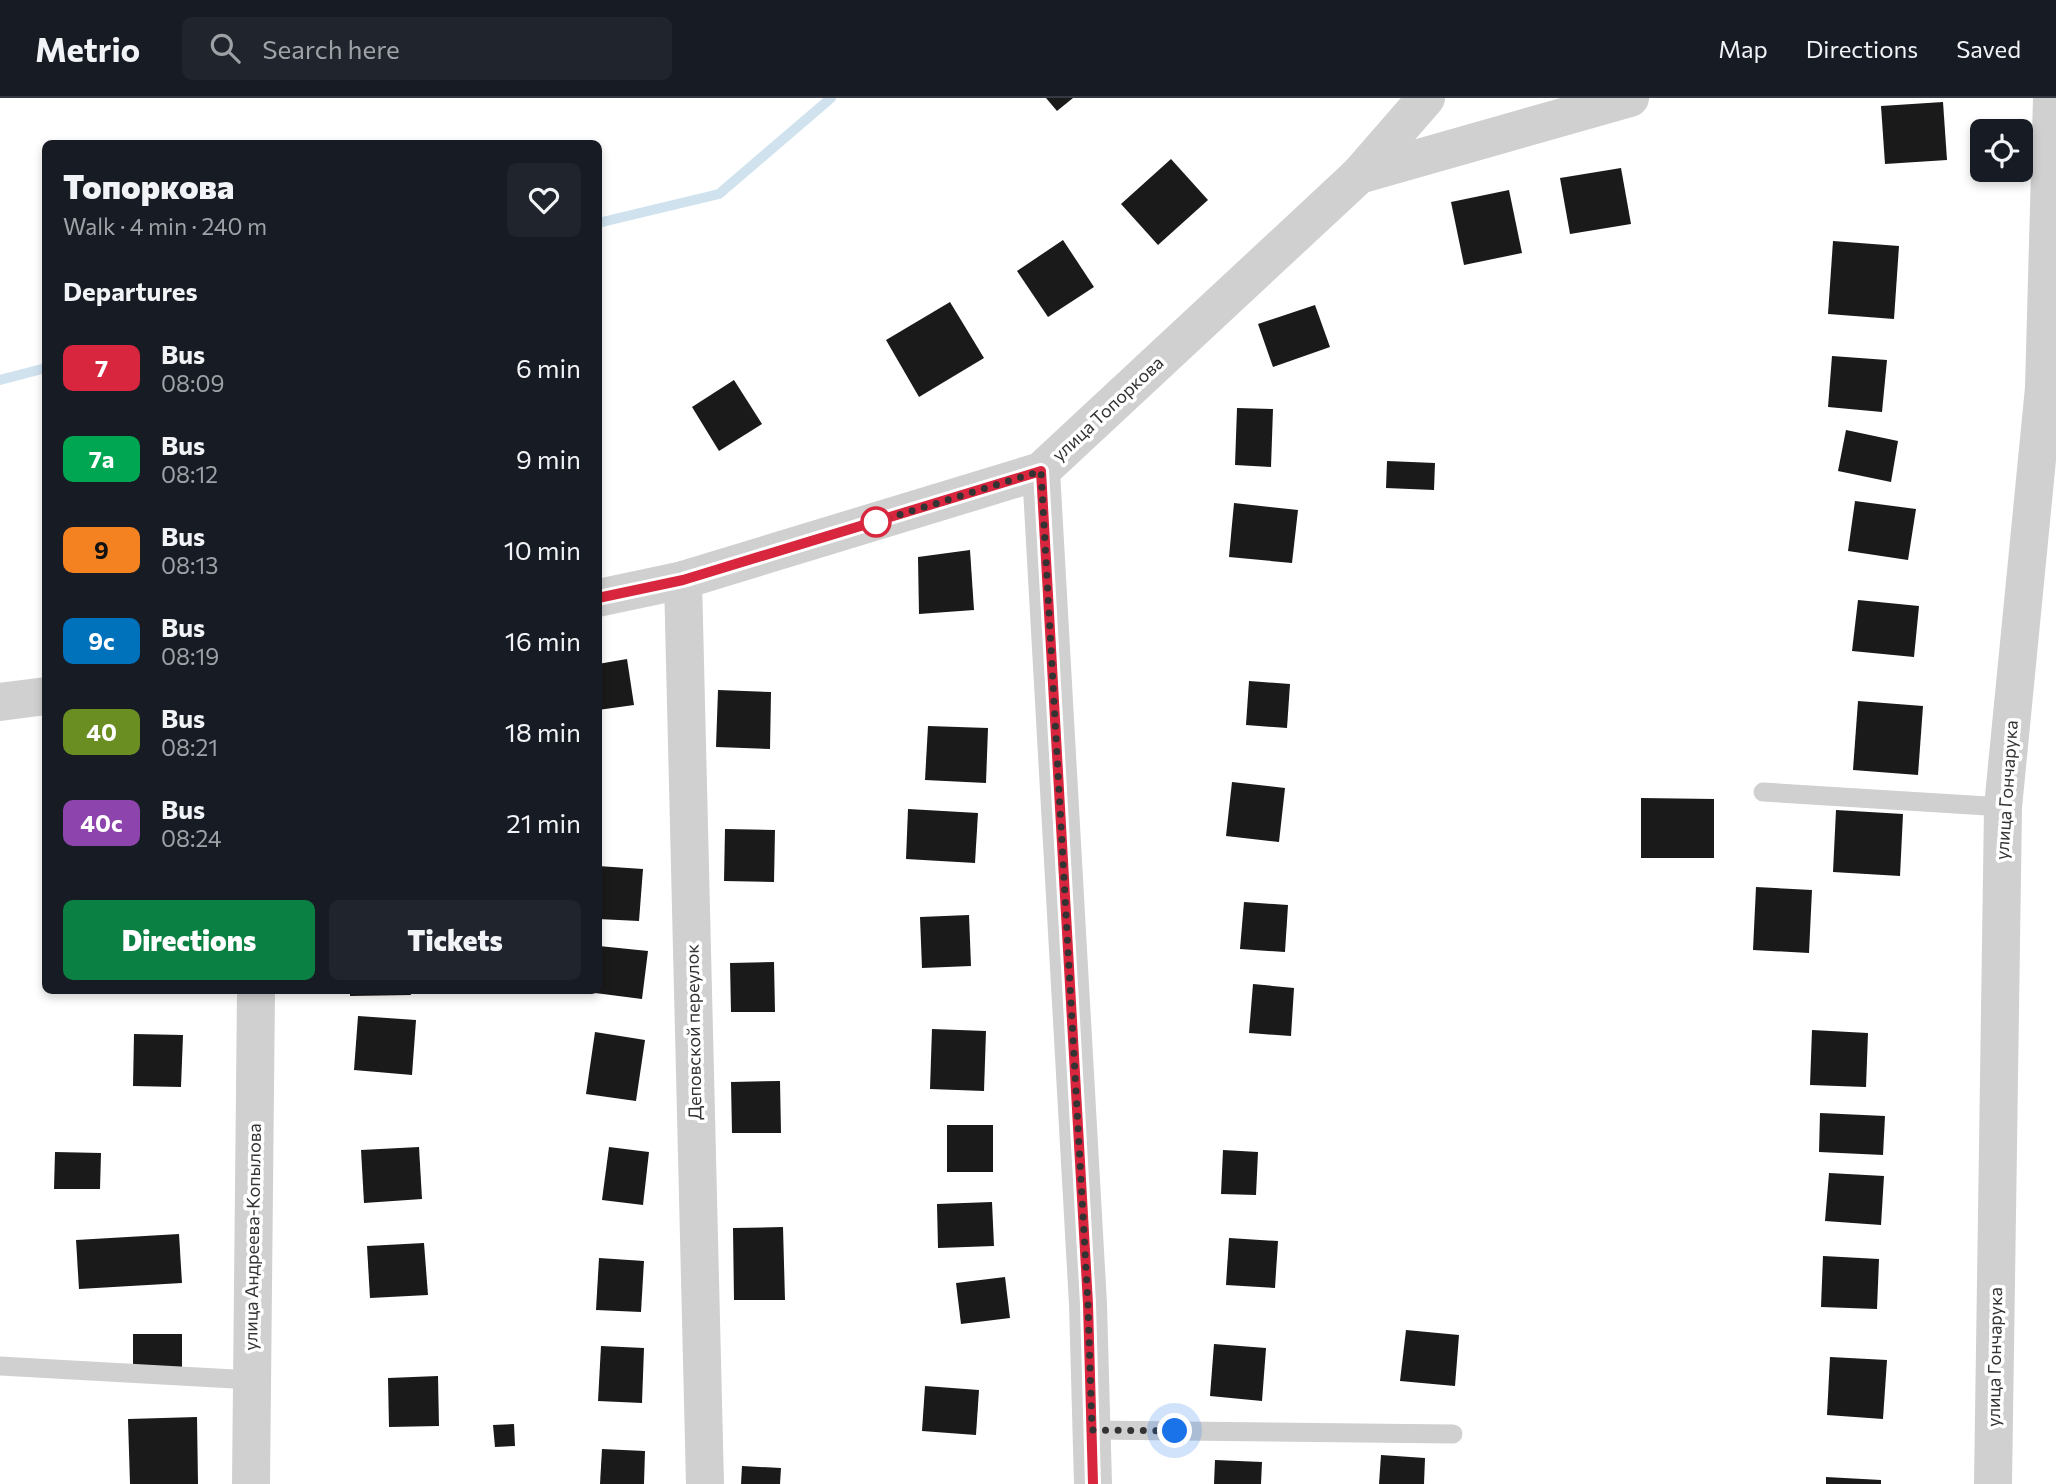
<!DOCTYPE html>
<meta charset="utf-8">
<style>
body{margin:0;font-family:Commissioner,sans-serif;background:#20242c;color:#f1f3f6;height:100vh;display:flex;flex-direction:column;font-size:26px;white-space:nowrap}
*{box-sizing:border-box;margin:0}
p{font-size:23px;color:#9ea1a6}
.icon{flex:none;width:38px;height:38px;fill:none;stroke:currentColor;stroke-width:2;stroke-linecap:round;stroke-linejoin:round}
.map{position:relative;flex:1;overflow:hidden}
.details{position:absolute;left:42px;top:42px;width:560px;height:854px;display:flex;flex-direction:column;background:#171b24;border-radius:10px;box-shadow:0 4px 10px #0003}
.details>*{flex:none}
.badge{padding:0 14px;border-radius:10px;font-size:24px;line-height:46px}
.controls{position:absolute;left:1970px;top:21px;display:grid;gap:14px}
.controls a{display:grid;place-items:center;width:63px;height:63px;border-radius:10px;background:#171b24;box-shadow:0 4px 10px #0003;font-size:35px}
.you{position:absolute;width:35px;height:35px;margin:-18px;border:5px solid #fff;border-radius:50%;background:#1a73e8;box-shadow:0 0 0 10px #1a73e833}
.map>.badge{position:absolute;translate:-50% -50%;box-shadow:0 0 0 4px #fff}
h2{padding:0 21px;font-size:26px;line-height:63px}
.round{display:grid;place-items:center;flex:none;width:74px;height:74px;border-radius:10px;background:#20242c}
.headline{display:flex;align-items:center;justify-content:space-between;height:119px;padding:0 21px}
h1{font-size:33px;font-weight:800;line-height:52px}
.action{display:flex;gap:14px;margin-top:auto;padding:14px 21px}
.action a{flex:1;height:80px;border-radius:10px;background:#0b8043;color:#fff;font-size:28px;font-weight:800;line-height:80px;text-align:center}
.action a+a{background:#20242c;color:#f1f3f6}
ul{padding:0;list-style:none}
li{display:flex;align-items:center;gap:21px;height:91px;padding:0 21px}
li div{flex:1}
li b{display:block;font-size:26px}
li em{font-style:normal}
li .badge{min-width:77px;font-weight:700;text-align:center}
header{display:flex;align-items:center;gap:42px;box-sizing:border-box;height:98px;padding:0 35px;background:#171b24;border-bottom:2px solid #363941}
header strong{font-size:33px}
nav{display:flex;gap:38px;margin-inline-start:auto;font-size:24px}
.search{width:490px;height:63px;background:#20242c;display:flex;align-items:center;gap:18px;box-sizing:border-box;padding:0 24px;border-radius:10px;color:#9ea1a6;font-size:26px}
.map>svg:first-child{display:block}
</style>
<header>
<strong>Metrio</strong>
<div class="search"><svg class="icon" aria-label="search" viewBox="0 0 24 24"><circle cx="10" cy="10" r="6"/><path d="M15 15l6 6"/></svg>Search here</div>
<nav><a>Map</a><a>Directions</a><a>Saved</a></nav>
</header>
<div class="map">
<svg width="2056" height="1386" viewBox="0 0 2056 1386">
<rect width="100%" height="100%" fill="#fff"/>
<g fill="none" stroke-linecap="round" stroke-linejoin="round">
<!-- stream -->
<g stroke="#cfe2ee" stroke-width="10">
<polyline points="598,125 719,96 831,0"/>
<polyline points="0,282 46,270"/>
</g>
</g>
<!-- building -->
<g fill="#1a1a1a">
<polygon points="1046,0 1073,0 1057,13"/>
<polygon points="1943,4 1947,62 1885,66 1881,8"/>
<polygon points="1171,61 1208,102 1158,147 1121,106"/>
<polygon points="1621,70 1631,126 1570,136 1560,80"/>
<polygon points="1509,92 1522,155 1464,167 1451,104"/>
<polygon points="1063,142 1094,189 1048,219 1017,173"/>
<polygon points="1833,143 1899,148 1894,221 1828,216"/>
<polygon points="950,204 984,260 919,299 886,242"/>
<polygon points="1315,207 1330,249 1273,269 1258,226"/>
<polygon points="1832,258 1887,262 1882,314 1828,309"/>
<polygon points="734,282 762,326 719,353 692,309"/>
<polygon points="1237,310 1273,311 1271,369 1235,367"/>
<polygon points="1846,332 1898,343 1891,384 1838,373"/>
<polygon points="1387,363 1435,365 1434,392 1386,390"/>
<polygon points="1855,403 1916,411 1908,462 1848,453"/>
<polygon points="1234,405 1298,412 1292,465 1229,459"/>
<polygon points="970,452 974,512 919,516 918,459"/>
<polygon points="1858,502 1919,508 1914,559 1852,553"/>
<polygon points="627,561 634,607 598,612 598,566"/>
<polygon points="1249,583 1290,586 1287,630 1246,627"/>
<polygon points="718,592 771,594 770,651 716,649"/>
<polygon points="1858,603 1923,608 1918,677 1853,672"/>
<polygon points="928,628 988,630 986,685 925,682"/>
<polygon points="1232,684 1285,690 1279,744 1226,738"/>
<polygon points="1641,700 1714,701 1714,760 1641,760"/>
<polygon points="908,711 978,715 975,765 906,761"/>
<polygon points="1836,712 1903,716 1900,778 1833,774"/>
<polygon points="725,731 775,732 774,784 724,783"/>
<polygon points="598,768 643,771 639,823 598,821"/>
<polygon points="1756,789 1812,792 1809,855 1753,852"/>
<polygon points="1244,804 1288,807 1285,854 1240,851"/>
<polygon points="969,817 971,868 922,870 920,819"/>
<polygon points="599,848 648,853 642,901 595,895 595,892 598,892"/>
<polygon points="774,864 775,914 731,914 730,865"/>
<polygon points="1253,886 1294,890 1291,938 1249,935"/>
<polygon points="350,892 410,892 411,897 350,898"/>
<polygon points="358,918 416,922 412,977 354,972"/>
<polygon points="932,931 986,933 984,993 930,991"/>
<polygon points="1812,932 1868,935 1866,989 1810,987"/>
<polygon points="595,934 645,942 636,1003 586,996"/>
<polygon points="134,936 183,937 181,989 133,988"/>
<polygon points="780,983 781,1035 732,1035 731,984"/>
<polygon points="1820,1015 1885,1018 1883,1057 1819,1054"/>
<rect x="947" y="1027" width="46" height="47"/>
<polygon points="419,1049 422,1101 364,1105 361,1052"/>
<polygon points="609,1049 649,1054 643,1107 602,1102"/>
<polygon points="1223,1052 1258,1054 1256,1097 1221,1096"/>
<polygon points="55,1054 101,1055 100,1091 54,1091"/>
<polygon points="1829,1075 1884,1078 1881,1127 1825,1123"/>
<polygon points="992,1104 994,1148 938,1150 937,1106"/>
<polygon points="783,1129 785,1202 734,1202 733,1130"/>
<polygon points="179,1136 182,1185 79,1191 76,1142"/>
<polygon points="1229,1140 1278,1143 1275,1190 1226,1187"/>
<polygon points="424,1145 428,1197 370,1200 367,1148"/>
<polygon points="1823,1158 1879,1161 1877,1211 1821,1209"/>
<polygon points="599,1160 644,1163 641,1214 596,1212"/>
<polygon points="1005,1179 1010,1220 961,1226 956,1185"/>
<polygon points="1406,1232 1459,1237 1455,1288 1400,1283"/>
<rect x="133" y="1236" width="49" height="34"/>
<polygon points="1214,1246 1266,1250 1262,1303 1210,1298"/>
<polygon points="601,1248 644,1250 642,1305 598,1303"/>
<polygon points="1830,1259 1887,1262 1883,1321 1827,1317"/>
<polygon points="438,1278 439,1328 389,1329 388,1280"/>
<polygon points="925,1288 979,1292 976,1337 922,1333"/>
<polygon points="197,1319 198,1386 130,1386 128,1321"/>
<polygon points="514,1326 515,1348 495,1349 493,1327"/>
<polygon points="602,1351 645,1353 644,1386 600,1386"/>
<polygon points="1381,1357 1425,1360 1424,1386 1379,1386"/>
<polygon points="1215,1362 1262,1364 1261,1386 1214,1386"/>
<polygon points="742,1368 781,1370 780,1386 741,1386"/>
<polygon points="1826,1379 1881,1382 1881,1386 1826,1386"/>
</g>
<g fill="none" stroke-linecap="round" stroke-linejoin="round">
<!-- service -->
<g stroke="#d0d0d0" stroke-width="19">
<polyline points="1763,694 2003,709"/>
<polyline points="0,1268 252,1282"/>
<polyline points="1092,1332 1453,1336"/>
</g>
<!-- minor -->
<g stroke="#d0d0d0" stroke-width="38">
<polyline points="1359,77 1630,0"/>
<polyline points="683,482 705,1386"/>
<polyline points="251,1386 256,892"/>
<polyline points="1993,1386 2003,709 2044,290 2052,0"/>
</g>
<!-- tertiary -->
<g stroke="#d0d0d0" stroke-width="38">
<polyline points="1041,373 1088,1206 1093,1386"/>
<polyline points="598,500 683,482 1041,373 1359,77 1426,0"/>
<polyline points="0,604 46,598"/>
</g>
</g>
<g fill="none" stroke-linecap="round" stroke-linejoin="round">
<!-- line casing -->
<g stroke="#fff" stroke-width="16">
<polyline id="line" points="598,500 683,482 1041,373 1088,1206 1093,1386"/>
</g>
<!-- line -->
<use href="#line" stroke="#d7263d" stroke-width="10"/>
<!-- walk -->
<polyline stroke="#333" stroke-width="7" stroke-dasharray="0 12.6" points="876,424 1041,373 1088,1206 1092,1332 1175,1333"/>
</g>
<!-- markers -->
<circle fill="#fff" stroke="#d7263d" stroke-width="3.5" cx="876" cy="424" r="14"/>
<g text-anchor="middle" stroke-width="7" stroke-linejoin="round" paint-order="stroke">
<!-- street labels -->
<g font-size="18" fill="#333" stroke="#fff">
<text transform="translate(1108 311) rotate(-43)" y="6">улица Топоркова</text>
<text transform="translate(2007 692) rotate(-86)" y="6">улица Гончарука</text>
<text transform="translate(694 934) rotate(-91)" y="6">Деповской переулок</text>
<text transform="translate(253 1139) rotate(-89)" y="6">улица Андреева-Копылова</text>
<text transform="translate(1995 1259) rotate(-89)" y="6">улица Гончарука</text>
</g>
</g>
</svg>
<div class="controls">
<a><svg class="icon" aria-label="locate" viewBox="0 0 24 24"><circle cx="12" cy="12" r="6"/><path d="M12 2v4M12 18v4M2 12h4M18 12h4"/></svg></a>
</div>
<div class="you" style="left:1175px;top:1333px"></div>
<section class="details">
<div class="headline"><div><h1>Топоркова</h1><p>Walk · 4 min · 240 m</p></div><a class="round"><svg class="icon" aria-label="heart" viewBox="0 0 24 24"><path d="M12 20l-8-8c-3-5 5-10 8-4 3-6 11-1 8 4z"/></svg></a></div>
<h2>Departures</h2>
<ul>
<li><span class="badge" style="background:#d7263d;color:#fff">7</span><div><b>Bus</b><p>08:09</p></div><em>6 min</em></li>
<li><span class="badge" style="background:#00a651;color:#fff">7а</span><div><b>Bus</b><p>08:12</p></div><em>9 min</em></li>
<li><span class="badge" style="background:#f58220;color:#111">9</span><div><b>Bus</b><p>08:13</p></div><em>10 min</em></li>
<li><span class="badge" style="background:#0072bc;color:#fff">9с</span><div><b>Bus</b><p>08:19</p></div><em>16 min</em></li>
<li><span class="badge" style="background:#6b8e23;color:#fff">40</span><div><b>Bus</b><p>08:21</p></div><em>18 min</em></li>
<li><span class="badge" style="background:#8e44ad;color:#fff">40с</span><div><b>Bus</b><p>08:24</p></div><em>21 min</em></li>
</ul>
<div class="action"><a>Directions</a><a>Tickets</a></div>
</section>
</div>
